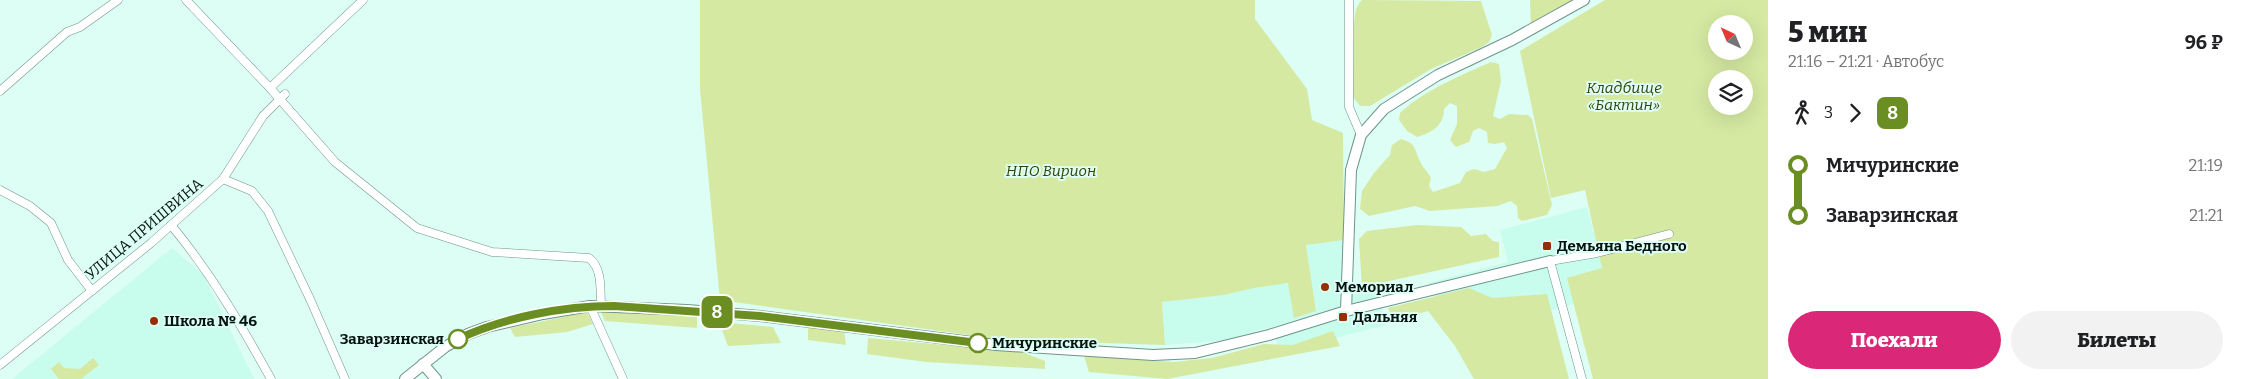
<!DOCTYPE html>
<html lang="ru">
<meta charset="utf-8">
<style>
body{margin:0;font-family:Bitter,serif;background:#f2f2f2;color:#202124;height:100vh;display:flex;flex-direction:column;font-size:19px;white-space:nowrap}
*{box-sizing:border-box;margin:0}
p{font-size:16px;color:#757577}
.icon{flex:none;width:28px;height:28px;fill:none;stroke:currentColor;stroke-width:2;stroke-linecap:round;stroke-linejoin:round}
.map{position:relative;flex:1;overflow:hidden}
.sheet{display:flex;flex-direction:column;background:#fff;width:475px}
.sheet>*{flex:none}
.badge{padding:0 10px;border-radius:8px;font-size:18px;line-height:32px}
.needle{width:32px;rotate:316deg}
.buttons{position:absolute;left:1708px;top:15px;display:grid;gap:10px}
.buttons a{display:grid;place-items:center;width:45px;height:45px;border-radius:50%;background:#fff;box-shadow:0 5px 20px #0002;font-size:25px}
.map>.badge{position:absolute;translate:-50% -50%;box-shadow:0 0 0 2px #fff}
.legs{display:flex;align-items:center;gap:8px;height:55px;padding:0 20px;font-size:16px}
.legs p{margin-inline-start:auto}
.headline{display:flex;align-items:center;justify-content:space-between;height:85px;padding:0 20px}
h1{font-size:28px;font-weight:800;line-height:38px}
.primary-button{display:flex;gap:10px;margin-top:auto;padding:10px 20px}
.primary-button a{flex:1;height:58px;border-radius:30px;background:#db2777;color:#fff;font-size:20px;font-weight:800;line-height:58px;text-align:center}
.primary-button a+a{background:#f2f2f2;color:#202124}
ul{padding:0 20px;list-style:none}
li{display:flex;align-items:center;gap:18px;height:50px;font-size:19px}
li i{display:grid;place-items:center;width:8px;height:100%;margin:0 6px;background:currentColor}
li i::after{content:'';width:12px;height:12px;margin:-6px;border:4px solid;border-radius:50%;background:#fff}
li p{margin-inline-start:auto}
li:first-child i{background:linear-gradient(#0000 50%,currentColor 0)}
li:last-child i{background:linear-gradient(currentColor 50%,#0000 0)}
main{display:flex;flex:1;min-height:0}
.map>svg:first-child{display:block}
</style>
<main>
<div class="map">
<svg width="1768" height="379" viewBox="0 0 1768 379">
<rect width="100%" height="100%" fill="#ddfef4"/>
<!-- built -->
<g fill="#c8fced">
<polygon points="1587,207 1604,272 1574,304 1530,316 1525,295 1438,318 1429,283 1508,262 1500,230"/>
<polygon points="1344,240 1344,287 1377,286 1386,325 1280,352 1271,327 1228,340 1165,345 1162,302 1224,295 1254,288 1288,283 1316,310 1306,245"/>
<polygon points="172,248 204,276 254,379 12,379"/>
</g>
<!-- green -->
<g fill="#d5e9a2" fill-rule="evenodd">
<polygon points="700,0 1255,0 1255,19 1307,89 1312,120 1343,133 1344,240 1306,245 1316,311 1294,318 1288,283 1254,288 1224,295 1162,302 1165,345 1004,340 720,300 700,89"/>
<path d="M1362,0l119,1 11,34 -3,7 -7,5 -51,22 -61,37h-10l-7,-9 1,-73c1,-9 1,-18 8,-24z"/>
<polygon points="1530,0 1578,0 1531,28"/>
<path d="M1605,0h163v379h-175l-26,-101 35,-10 -17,-78 -34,8 -31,-147zM1716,24h28v27h-28zM1716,79h28v27h-28z"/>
<path d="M1491,62l8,2 2,17 -8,35 7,3 9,-5 19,1 4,4 20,86 -5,10 -25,6 -4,-3 -1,-12 -6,-5 -14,5 -67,5 -15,-5 -46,10 -9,-7 2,-18 12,-18 16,-18 2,-10 9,-6c16,5 12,8 19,22 2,6 8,11 11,17l-2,8 4,6 27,-9 6,-11 8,-3 10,3 11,-3 12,-21 -3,-6 -9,2 -7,-1 -1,-11 -8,-4 -6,3 -4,11 -13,5 -6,-7 7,-16v-18l-7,-3 -6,6c0,17 -13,24 -27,28l-10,-6 -8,-11 1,-7c25,-23 59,-37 91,-51z"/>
<polygon points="1417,225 1461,227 1471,236 1486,234 1493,241 1499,242 1499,257 1362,287 1359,239 1367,231"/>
<polygon points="1469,288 1492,298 1547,294 1569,379 1474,379 1455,346 1428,311 1394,321 1388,308"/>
<polygon points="600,310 674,312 697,317 697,328 605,321"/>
<polygon points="587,312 593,324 567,332 515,337 510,328"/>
<polygon points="719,322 773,327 781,343 728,346"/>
<polygon points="808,326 844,330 846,345 808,340"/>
<polygon points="1333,331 1340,346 1167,379 1089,372 1084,356 1174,362 1212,358 1264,344 1293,345"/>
<polygon points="868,338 1022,352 1045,361 1045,369 926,362 867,354"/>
<polygon points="93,358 99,365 81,379 59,379 51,369 59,362 64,368 80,369"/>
</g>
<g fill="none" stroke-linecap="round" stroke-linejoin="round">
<!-- minor casing -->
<g stroke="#6e958a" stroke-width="9">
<g id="minor">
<path d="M186,0l84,88 65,74 82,66 75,24 97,6c14,11 11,32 12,48"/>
<polyline points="1349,0 1349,107 1361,135"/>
<polyline points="270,88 363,0"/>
<polyline points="0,91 67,32 80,27 118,0"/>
<polyline points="223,179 252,191 268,211 310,299 345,379"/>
<polyline points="0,190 30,206 51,223 68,260 92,291"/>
<path d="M171,225c40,48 70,100 100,154"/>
<polyline points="590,306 623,379"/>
<polyline points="0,365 151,243 223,179 263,116 285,94"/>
<polyline points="1582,379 1550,261 1597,253 1669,234"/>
</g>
</g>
<!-- tertiary casing -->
<g stroke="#6e958a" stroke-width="12">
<g id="tertiary">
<polyline points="1346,311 1351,170 1361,135 1384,109 1438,75 1512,40 1584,0"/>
<polyline points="423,364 436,379"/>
<polyline points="405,379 445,347 468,334 487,327 543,314 590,306 687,310 760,316 996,345 1153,355 1195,353 1269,335 1346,311 1550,261"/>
</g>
</g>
<!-- minor -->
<use href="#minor" stroke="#fff" stroke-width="8"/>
<!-- tertiary -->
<use href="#tertiary" stroke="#fff" stroke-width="10"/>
</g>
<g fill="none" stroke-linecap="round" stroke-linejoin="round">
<!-- line-1 casing -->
<g stroke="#fff" stroke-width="11">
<path id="line-1" d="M458,339c47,-22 105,-33 156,-33l146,10 218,27"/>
</g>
<!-- line-1 -->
<use href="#line-1" stroke="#6b8e23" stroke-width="8"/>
</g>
<!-- markers -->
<g fill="#942f00" stroke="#ddfef4" stroke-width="2">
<rect x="1542" y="241" width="10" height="10" rx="2.5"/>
<circle cx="1325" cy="287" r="5"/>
<rect x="1338" y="312" width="10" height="10" rx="2.5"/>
<circle cx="154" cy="321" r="5"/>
</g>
<g fill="#fff" stroke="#6b8e23" stroke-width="2.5">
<circle cx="458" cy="339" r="9"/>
<circle cx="978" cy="343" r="9"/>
</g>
<g text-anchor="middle" stroke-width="4" stroke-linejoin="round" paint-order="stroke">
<!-- park labels -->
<g font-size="15" font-style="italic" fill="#354105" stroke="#ddfef4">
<text x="1624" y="93">Кладбище<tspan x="1624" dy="17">«Бактин»</tspan></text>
<text x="1051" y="176">НПО Вирион</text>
</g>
<!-- street labels -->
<g font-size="15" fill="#051310" stroke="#ddfef4">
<text transform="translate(144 229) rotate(-40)" y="5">УЛИЦА ПРИШВИНА</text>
</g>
<!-- poi labels -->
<g font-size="15" font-weight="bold" fill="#051310" stroke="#ddfef4" text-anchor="start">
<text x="1557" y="251">Демьяна Бедного</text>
<text x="1335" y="292">Мемориал</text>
<text x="1353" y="322">Дальняя</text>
<text x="164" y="326">Школа № 46</text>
</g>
<!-- stop labels -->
<g font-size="15" font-weight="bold" fill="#051310" stroke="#ddfef4" text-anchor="end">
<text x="444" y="344">Заварзинская</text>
<text x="992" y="348" text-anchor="start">Мичуринские</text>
</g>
</g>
</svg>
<div class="buttons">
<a><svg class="needle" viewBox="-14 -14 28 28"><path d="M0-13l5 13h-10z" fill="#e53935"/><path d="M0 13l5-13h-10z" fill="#757577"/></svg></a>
<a><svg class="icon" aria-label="layers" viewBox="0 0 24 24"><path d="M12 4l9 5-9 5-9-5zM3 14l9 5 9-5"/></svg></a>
</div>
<b class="badge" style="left:717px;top:312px;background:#6b8e23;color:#fff">8</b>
</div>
<section class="sheet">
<div class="headline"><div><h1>5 мин</h1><p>21:16 – 21:21 · Автобус</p></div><b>96 ₽</b></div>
<div class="legs"><svg class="icon" aria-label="walk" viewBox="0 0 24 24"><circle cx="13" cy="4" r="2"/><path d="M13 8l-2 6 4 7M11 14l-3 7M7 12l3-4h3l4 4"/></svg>3<svg class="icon" aria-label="forward" viewBox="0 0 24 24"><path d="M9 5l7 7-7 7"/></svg><b class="badge" style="background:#6b8e23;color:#fff">8</b></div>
<ul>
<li><i style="color:#6b8e23"></i><b>Мичуринские</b><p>21:19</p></li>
<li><i style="color:#6b8e23"></i><b>Заварзинская</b><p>21:21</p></li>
</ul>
<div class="primary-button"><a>Поехали</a><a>Билеты</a></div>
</section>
</main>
